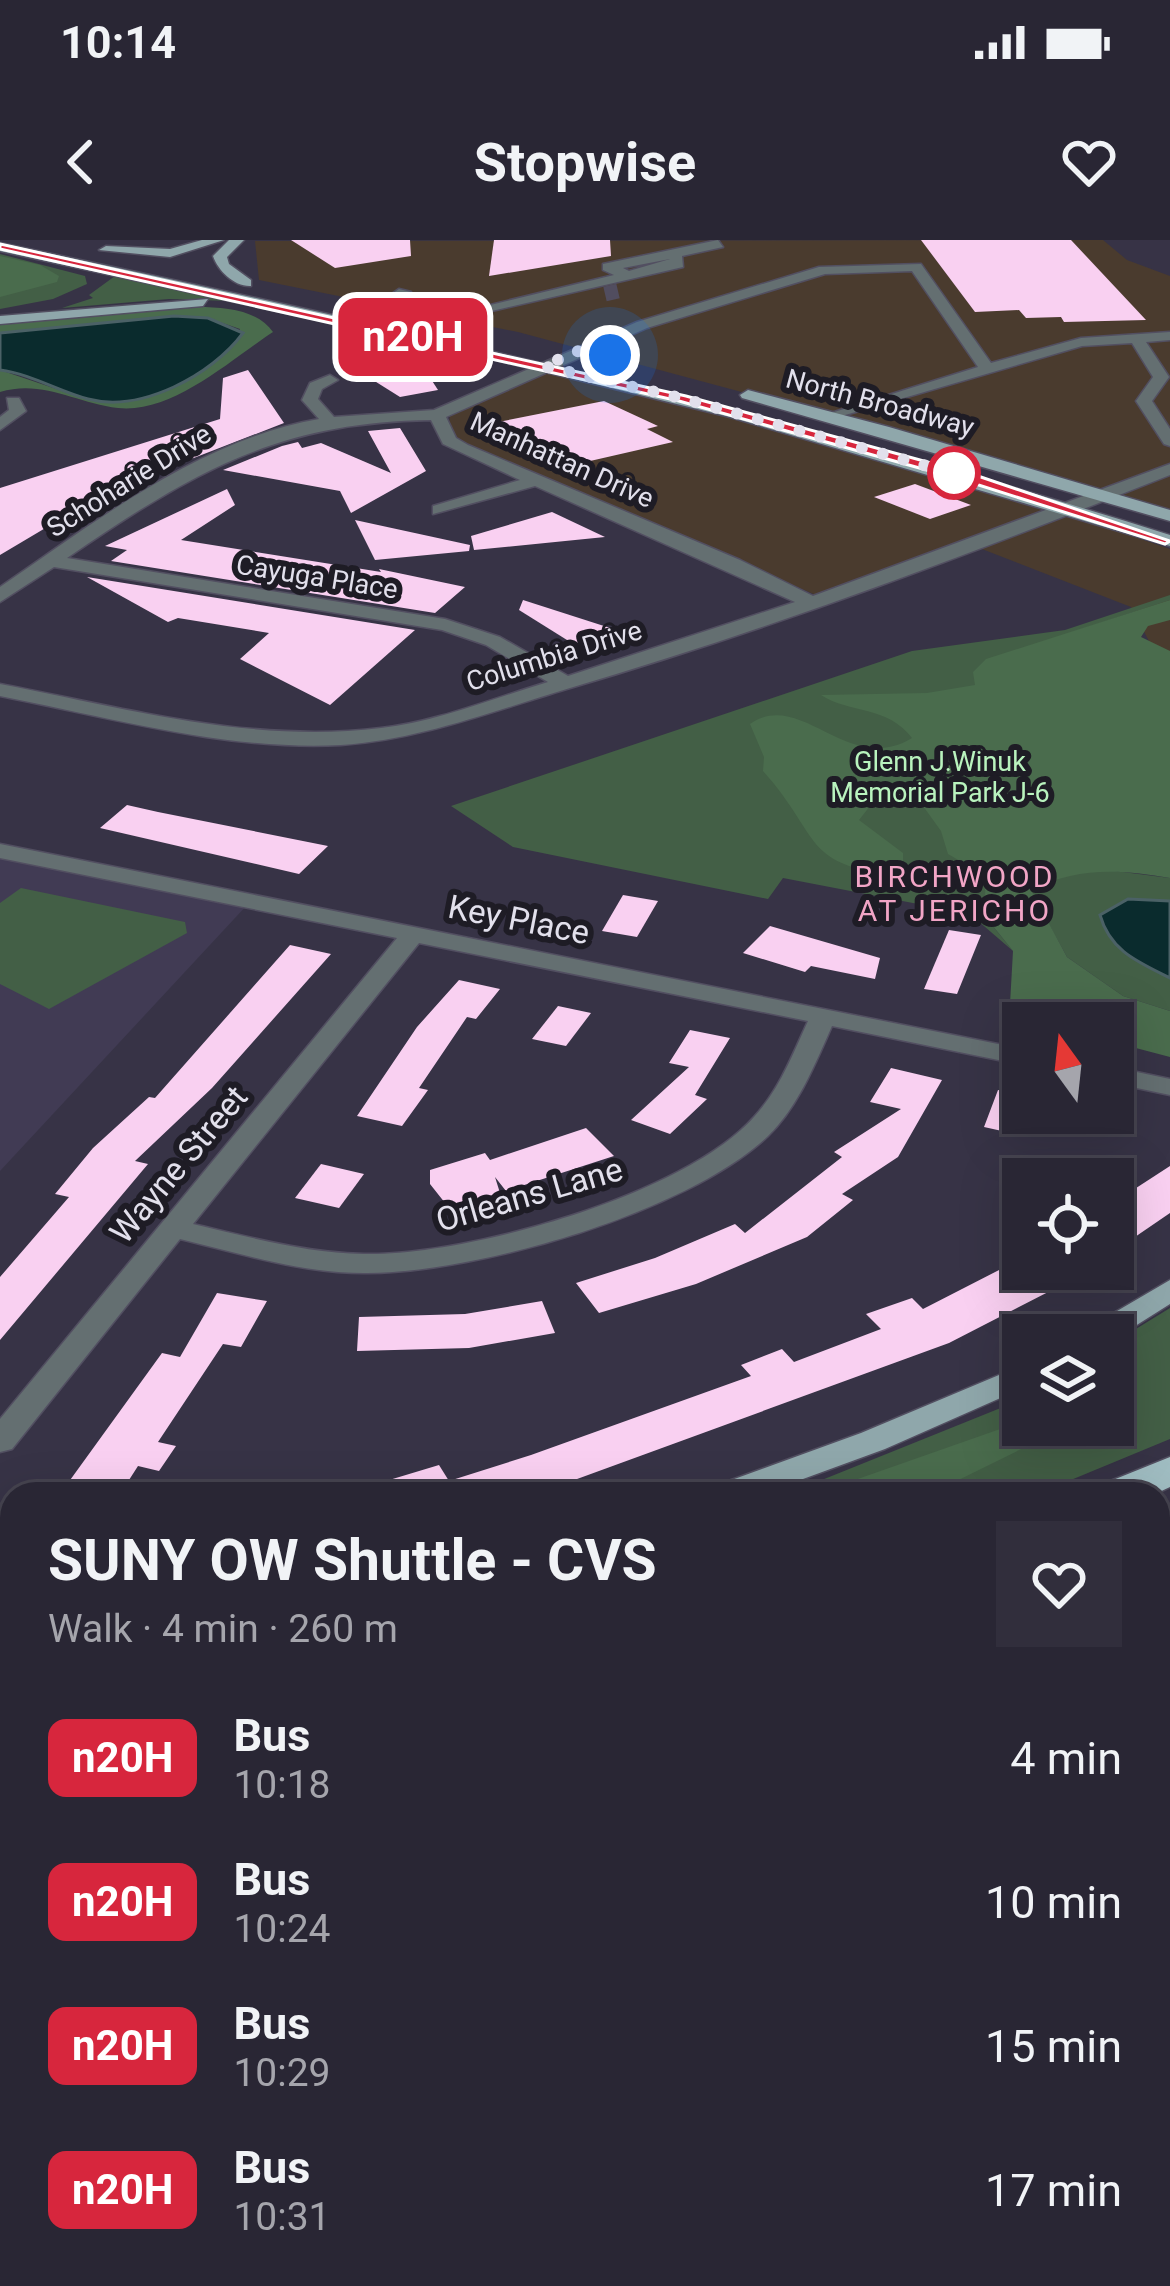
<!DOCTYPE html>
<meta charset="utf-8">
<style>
body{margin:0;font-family:Roboto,sans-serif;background:#312e3c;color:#f1f3f6;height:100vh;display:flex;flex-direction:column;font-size:45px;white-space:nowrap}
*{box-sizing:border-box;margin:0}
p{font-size:39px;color:#a5a5ac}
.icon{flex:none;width:66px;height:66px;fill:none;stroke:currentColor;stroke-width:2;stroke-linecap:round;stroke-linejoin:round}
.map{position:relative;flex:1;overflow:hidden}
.drawer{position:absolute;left:0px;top:1242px;width:1170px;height:804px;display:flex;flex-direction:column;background:#292634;border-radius:36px 36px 0 0;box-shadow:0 12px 48px #0002,0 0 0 3px #45434f}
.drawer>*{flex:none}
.badge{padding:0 24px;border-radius:18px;font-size:42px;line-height:78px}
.needle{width:78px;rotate:345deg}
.buttons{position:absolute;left:1002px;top:762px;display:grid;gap:24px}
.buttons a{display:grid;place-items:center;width:132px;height:132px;border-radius:0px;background:#292634;box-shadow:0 12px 48px #0002,0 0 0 3px #45434f;font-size:60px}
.you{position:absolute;width:60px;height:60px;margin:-30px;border:9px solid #fff;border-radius:50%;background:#1a73e8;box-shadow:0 0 0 18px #1a73e833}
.map>.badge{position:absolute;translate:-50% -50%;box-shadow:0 0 0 6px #fff}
.round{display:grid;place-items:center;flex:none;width:126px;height:126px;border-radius:0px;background:#312e3c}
.overview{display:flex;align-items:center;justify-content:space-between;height:204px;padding:0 48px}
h1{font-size:57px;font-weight:700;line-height:90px}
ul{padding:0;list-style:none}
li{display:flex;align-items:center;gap:36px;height:144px;padding:0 48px}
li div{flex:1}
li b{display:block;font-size:45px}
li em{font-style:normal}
li .badge{min-width:132px;font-weight:700;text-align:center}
.status{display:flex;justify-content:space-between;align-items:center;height:84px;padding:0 60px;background:#292634;direction:ltr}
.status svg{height:33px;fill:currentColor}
header{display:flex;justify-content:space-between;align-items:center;height:156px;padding:0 48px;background:#292634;font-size:54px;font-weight:700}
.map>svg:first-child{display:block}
</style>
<div class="status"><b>10:14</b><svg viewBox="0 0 49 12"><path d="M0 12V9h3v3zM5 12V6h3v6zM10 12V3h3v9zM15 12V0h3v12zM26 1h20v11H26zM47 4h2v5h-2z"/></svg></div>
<header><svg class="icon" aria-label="back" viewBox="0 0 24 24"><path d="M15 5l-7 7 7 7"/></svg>Stopwise<svg class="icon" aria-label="heart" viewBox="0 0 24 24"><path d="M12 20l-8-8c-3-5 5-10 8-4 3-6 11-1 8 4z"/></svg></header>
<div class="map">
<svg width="1170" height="2046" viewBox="0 0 1170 2046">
<rect width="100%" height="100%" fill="#373346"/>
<!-- commercial -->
<g fill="#4a3b2e">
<polygon points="1103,0 1127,20 1170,36 1170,276 801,168 518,92 259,40 255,1"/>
<polygon points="540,131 737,177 1053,269 1170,309 1170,441 1131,367 969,304 818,356 458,200 449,185 450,175"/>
</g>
<!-- built -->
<polygon fill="#413b54" points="0,614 248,664 0,931"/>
<!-- green -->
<g fill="#435f46">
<polygon points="0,14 85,36 87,44 53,59 0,69"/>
<polygon points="115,36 230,61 169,59 62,68 93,58 89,55"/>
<polygon points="1170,355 1170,360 1073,392 1047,619 984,675 1013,711 970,674 783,638 768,659 513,607 451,566 912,411 1065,390"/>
<polygon points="1107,630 1170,638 1170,771 1123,756 1067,717 1030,650 1062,634"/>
<polygon points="21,648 185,682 187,693 49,769 0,744 0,663"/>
<polygon points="1170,1068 1170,1199 1037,1254 787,1254 1023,1159 1023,1185 1113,1185 1113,1103"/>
<polygon points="12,2023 12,2034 357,2034 329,2046 0,2046 0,2028"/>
</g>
<!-- forest -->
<g fill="#4a6c4d">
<polygon points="0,16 40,25 59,36 57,42 0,57"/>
<path d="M152,68c36,0 99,-9 121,24 -43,28 -101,82 -155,76 -42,-5 -76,-29 -118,-16v-22l89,30 54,-2 62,-30 32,-27 3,-12 -32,-11 -34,-2 -174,17v-10z"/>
<path d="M1170,360v20l-22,6 -7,11 29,14v227c-50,-9 -94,-11 -139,12l36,67 56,39 47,15v46l-57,-15v-19l-87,-3 -16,-16 3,-53 -29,-36 2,-39 -38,-22 -7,-23 -18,-25 -49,-5 -15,19 44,33v23c-103,-10 -80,-38 -140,-105l1,-14 -14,-33c51,-36 98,53 162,14 -25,-33 -62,-24 -91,-43l106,-2 48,-8 -2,-13 13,-13z"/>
<polygon points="1023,1181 1023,1185 1070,1185 930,1254 815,1254"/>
<polygon points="98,2034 282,2034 253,2046 70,2046"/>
</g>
<!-- water -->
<g fill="#0a2b2d" stroke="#4b6166" stroke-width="3">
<path d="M174,76l34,2 35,15c-31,42 -102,80 -155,66 -30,-8 -57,-25 -88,-29v-37z"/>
<path d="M1128,659l42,2v77c-32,-16 -60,-27 -70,-63z"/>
</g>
<!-- building -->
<g fill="#f9d0f1">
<polygon points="291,0 410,0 411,16 335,28"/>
<polygon points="494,0 610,0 611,16 489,36"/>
<polygon points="921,0 1071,0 1146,80 1064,82 1061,77 1026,78 1019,70 975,72"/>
<polygon points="418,119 438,150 400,157 349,125"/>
<polygon points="248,130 284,183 186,221 165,217 0,315 0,248 220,179 223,138"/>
<polygon points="604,161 658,186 647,189 673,202 577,224 493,183"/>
<polygon points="400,188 426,231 351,273 340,251 223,230 282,206 298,202 302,208 321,203 391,233 368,191"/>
<polygon points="915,244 971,265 930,279 874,257"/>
<polygon points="227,249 235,265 181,300 381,332 379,329 465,347 435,373 111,321 127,310 105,306"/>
<polygon points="552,272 605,297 474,310 471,296"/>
<polygon points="355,280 470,305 469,311 375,320"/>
<polygon points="87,337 415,390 330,465 240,419 269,393 178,378 168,382"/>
<polygon points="523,360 632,395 583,410 519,370"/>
<polygon points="127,565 158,572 328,606 299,634 100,588"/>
<polygon points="623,655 658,661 637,697 602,691"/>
<polygon points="770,686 880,718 875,739 811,726 805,732 743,713"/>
<polygon points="949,690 981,695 957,754 924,749"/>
<polygon points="290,705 331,714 212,848 135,921 148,924 0,1100 0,1037 69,957 55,954 93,908 149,857 155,858"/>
<polygon points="459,740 500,749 476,779 467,777 419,848 428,850 402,886 357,876 417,787"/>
<polygon points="558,766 591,773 566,806 532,799"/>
<polygon points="690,790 730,798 695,855 707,859 670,894 631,880 689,827 669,823"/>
<polygon points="891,828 942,840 898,917 842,954 853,960 807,997 696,1044 599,1073 576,1043 655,1018 735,984 745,993 842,917 834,912 901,869 870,862"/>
<polygon points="998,850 1023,854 1023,883 1015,882 1011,893 984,887"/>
<polygon points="586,888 614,916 506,951 495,937 500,953 449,968 430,944 430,930 485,913 490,920"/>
<polygon points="321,924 364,934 339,968 295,958"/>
<polygon points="1170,926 1170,973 1113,1012 1113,963"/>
<polygon points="1001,1029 1093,1029 949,1103 536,1254 367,1254 366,1247 439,1225 449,1241 531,1215 751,1136 741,1125 782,1109 794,1122 881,1089 866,1074 912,1058 923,1069"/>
<polygon points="217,1053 267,1061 241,1107 223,1104 158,1202 176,1206 159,1231 138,1226 120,1254 60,1254 162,1113 180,1117"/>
<polygon points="542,1061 555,1093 469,1108 357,1111 359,1077 465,1074"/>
</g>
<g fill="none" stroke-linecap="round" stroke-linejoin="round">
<!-- minor-tunnel -->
<polyline stroke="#514d5f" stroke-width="15" stroke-dasharray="15 8" stroke-linecap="butt" points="605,54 618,51"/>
<!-- minor casing -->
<g stroke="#524f61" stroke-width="3">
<g id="minor">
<path d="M718,0l5,7 -41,9 1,11 -252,58 -7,-4 190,-46 -11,-5v-6zM670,19l-41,12 -6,-3z"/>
<path d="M921,24l70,99 90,-25 89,-6v8l-24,2 23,35 -17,24 18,28v17l-6,-2 -28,-43 17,-24 -21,-34 -50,3 -254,74v-6l150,-47 -66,-96 -87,3 -178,54 -27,12 -5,8 18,16v6h-10l-23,-21 -154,68 10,21 12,7 272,115 73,36 357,-132v11c-197,78 -396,153 -600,213 -74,22 -151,52 -229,57 -114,6 -229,-27 -341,-49v-12c125,24 252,60 381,44 55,-6 113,-30 167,-46l-62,-37 -44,-15 -388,-63 -54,35v-15c97,-66 199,-147 319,-168l-17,-19 8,-17 20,-8 8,5 -16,9 -4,10 16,18 100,-7 203,-88 182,-55zM431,180l12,24 77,36 -87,26v8l102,-28 260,116 -227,74 -68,-39 -55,-18 -378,-61c124,-85 210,-136 364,-138z"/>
<polygon points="399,49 411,52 383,73 373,73 373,67"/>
<polygon points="7,158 19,158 26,171 0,190 0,177 9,170"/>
<path d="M0,604l1023,205v16l-191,-39c-17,38 -34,81 -64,110 -82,77 -289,136 -400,137 -63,1 -126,-19 -188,-34l-168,210 -12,3v-33l397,-481 -397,-80zM419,703l389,78c-15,33 -29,69 -54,96 -69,78 -287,139 -390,137 -58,-1 -115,-17 -171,-30z"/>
<polygon points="1113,827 1170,839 1170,855 1113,843"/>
<polygon points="601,2034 648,2034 653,2046 606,2046"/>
</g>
</g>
<!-- major casing -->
<g stroke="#524f61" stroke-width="3">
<g id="major">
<polygon points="202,0 224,0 170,17 99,10 106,6 170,9"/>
<path d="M229,0h15l-17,17 2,7 22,16v6c-16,1 -33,-15 -38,-30z"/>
<path d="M0,3c394,83 786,171 1170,292v11l-440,-129 -287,-70 -443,-96z"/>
<polygon points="208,59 203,66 0,84 0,76"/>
<polygon points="748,150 889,187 1170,270 1170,281 742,158 740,155"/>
<polygon points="1170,1040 1170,1064 1113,1100 1113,1095 1083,1095 1088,1088"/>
<polygon points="1023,1125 1023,1148 885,1209 762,1254 710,1254 715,1246 861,1193"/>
<polygon points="12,1495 12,1525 0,1529 0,1499"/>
<polygon points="1170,1676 1170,1714 1158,1718 1158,1681"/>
<polygon points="416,2034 482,2034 477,2046 411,2046"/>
</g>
</g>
<!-- highway casing -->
<g stroke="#524f61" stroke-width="3">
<g id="highway">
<polygon points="1170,1217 1170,1247 1155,1254 1097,1254 1103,1244"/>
<polygon points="1170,1271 1170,1302 1158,1306 1158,1275"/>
<polygon points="1170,1409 1170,1445 1158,1449 1158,1413"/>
<polygon points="12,1710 12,1756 0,1760 0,1714"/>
<polygon points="12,1901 12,1952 0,1956 0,1905"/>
</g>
</g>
<!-- minor -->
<use href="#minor" fill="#646f71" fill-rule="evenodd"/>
<!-- major -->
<use href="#major" fill="#8fa7ab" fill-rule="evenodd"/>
<!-- highway -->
<use href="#highway" fill="#a0bdc2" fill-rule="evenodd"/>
</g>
<!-- line -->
<polygon fill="#d7263d" stroke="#fff" stroke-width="3" points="0,4 686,156 975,235 1170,301 1165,304 966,241 679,161 0,9"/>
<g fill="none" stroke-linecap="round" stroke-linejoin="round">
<!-- walk -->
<polyline stroke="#e2e0ec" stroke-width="12" stroke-dasharray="0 21.6" points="610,115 607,109 616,95 543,126 681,158 970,238 954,233"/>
</g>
<!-- markers -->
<circle fill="#fff" stroke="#d7263d" stroke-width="6" cx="954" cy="233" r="24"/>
<g text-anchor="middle" stroke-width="12" stroke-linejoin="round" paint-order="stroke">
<!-- far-street labels -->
<g font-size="27" fill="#e2e0ec" stroke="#1e1c25">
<text transform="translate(880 163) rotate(15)" y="9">North Broadway</text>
<text transform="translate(562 220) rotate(24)" y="9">Manhattan Drive</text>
<text transform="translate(129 241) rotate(-32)" y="9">Schoharie Drive</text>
<text transform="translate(317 337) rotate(9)" y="9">Cayuga Place</text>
<text transform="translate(554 416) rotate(-17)" y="9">Columbia Drive</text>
</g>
<!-- far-park labels -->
<g font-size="27" fill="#b9f3be" stroke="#1e1c25">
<text x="940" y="531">Glenn J.Winuk<tspan x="940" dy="31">Memorial Park J-6</tspan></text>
</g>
<!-- far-neighbourhood labels -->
<g font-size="30" letter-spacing="3" fill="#f2a5c6" stroke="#1e1c25">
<text x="955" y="647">BIRCHWOOD<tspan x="955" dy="34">AT JERICHO</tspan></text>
</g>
<!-- street labels -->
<g font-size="33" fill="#e2e0ec" stroke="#1e1c25">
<text transform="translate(519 679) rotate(11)" y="12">Key Place</text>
<text transform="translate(178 924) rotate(-50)" y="12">Wayne Street</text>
<text transform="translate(529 954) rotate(-16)" y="12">Orleans Lane</text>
</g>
</g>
</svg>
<div class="buttons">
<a><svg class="needle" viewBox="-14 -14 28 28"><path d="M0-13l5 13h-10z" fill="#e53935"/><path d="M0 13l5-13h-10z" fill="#a5a5ac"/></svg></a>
<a><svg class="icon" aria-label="locate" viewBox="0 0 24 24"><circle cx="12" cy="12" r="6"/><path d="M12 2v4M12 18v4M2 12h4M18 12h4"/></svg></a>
<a><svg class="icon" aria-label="layers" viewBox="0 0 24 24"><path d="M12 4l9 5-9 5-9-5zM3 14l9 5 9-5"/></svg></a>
</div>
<div class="you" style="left:610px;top:115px"></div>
<b class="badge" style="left:413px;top:97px;background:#d7263d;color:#fff">n20H</b>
<section class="drawer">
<div class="overview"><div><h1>SUNY OW Shuttle - CVS</h1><p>Walk · 4 min · 260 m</p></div><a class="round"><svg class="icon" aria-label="heart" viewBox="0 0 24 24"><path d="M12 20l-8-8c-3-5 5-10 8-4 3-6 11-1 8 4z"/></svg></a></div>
<ul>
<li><span class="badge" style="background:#d7263d;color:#fff">n20H</span><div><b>Bus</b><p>10:18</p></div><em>4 min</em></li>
<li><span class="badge" style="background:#d7263d;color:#fff">n20H</span><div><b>Bus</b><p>10:24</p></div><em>10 min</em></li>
<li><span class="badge" style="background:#d7263d;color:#fff">n20H</span><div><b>Bus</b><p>10:29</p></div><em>15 min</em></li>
<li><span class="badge" style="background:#d7263d;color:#fff">n20H</span><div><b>Bus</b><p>10:31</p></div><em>17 min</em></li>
</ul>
</section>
</div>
